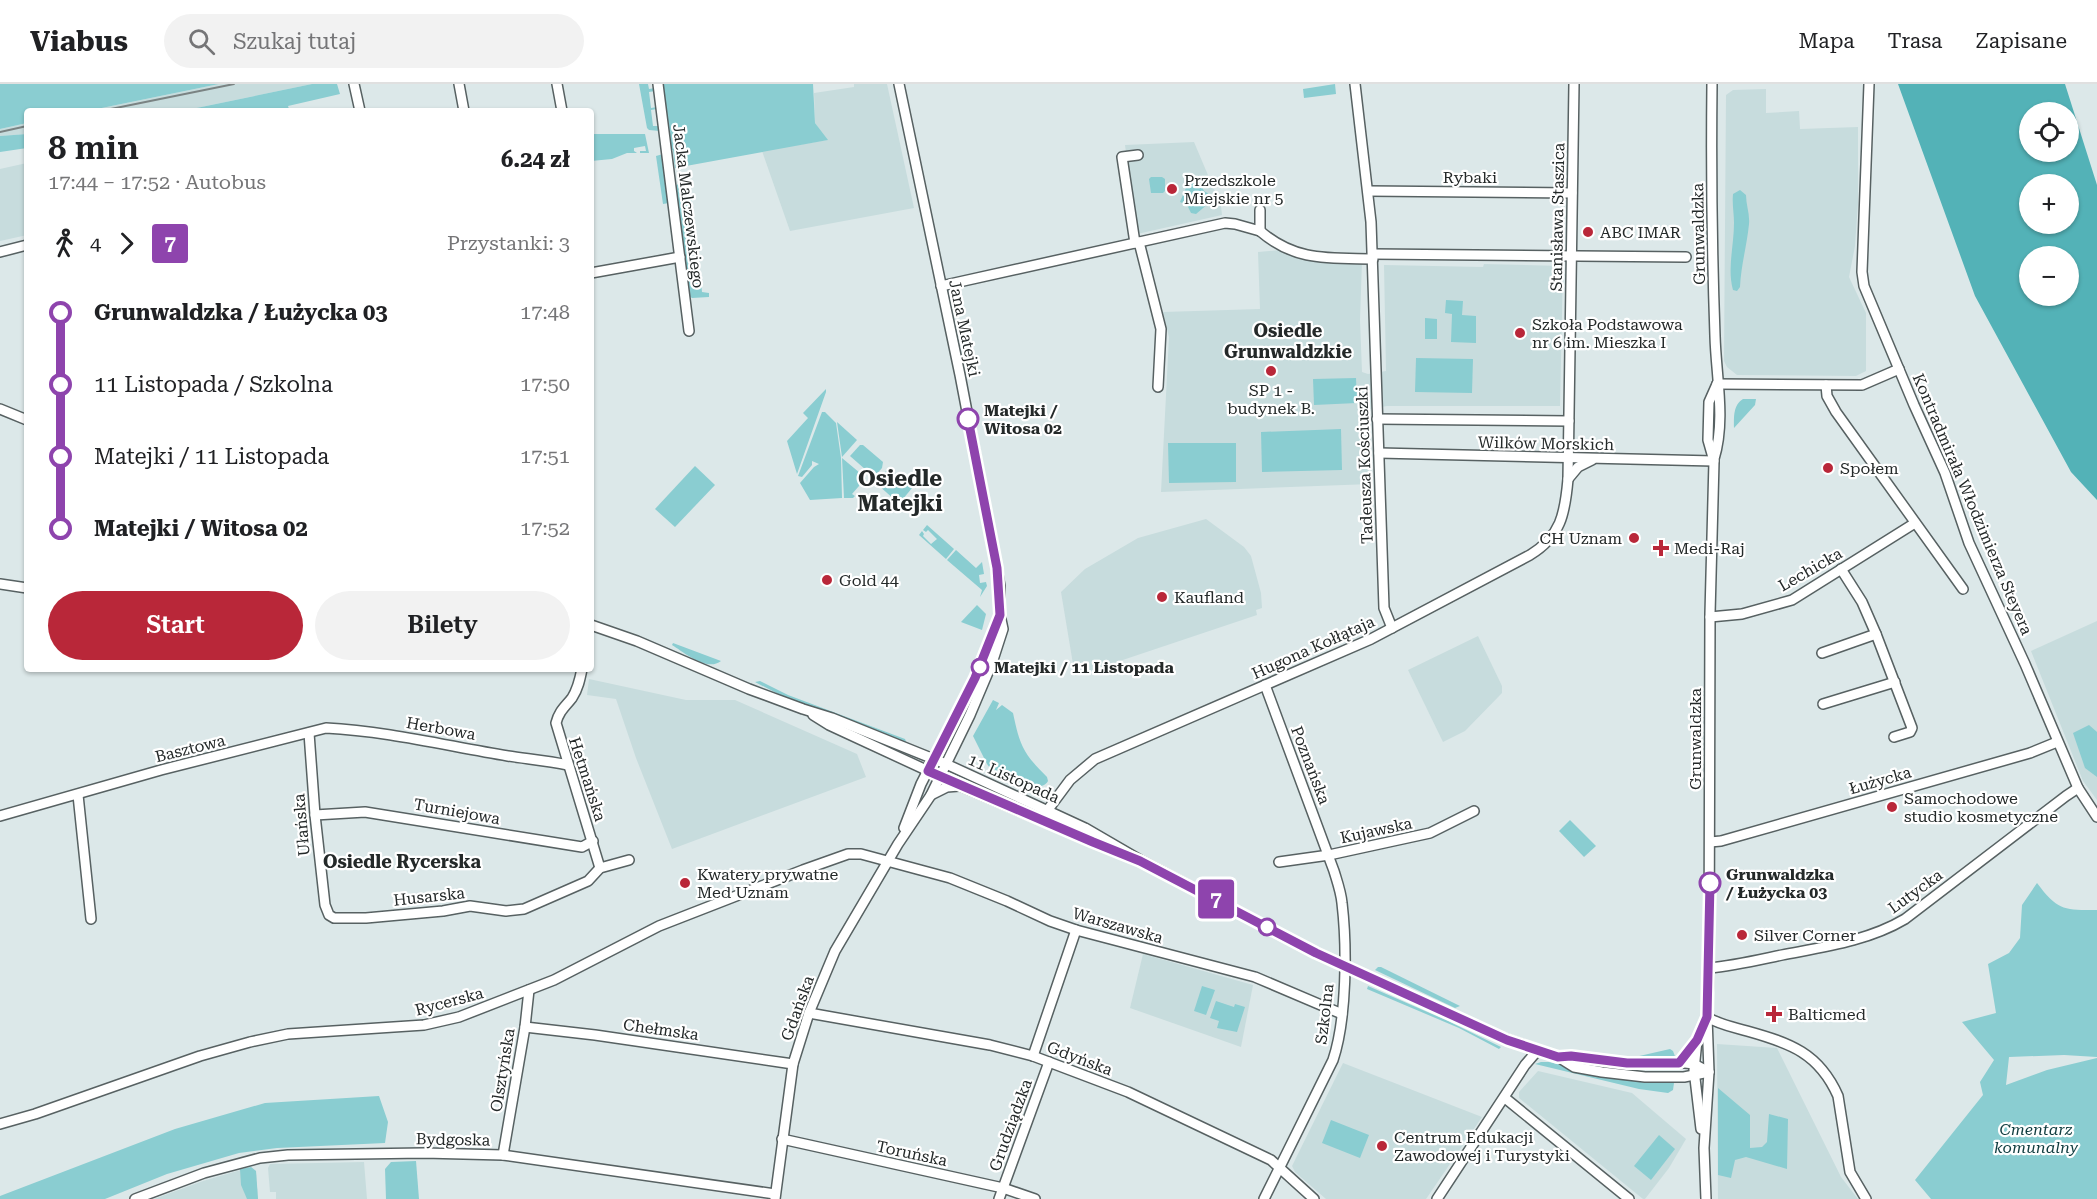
<!DOCTYPE html>
<html lang="pl">
<meta charset="utf-8">
<style>
body{margin:0;font-family:"Roboto Serif",serif;background:#f2f2f2;color:#202124;height:100vh;display:flex;flex-direction:column;font-size:22px;white-space:nowrap}
*{box-sizing:border-box;margin:0}
p{font-size:20px;color:#757577}
.icon{flex:none;width:33px;height:33px;fill:none;stroke:currentColor;stroke-width:2;stroke-linecap:round;stroke-linejoin:round}
.map{position:relative;flex:1;overflow:hidden}
.sheet{position:absolute;left:24px;top:24px;width:570px;height:564px;display:flex;flex-direction:column;background:#fff;border-radius:6px;box-shadow:0 2px 4px #0004}
.sheet>*{flex:none}
.badge{padding:0 12px;border-radius:4px;font-size:21px;line-height:39px}
.fabs{position:absolute;left:2019px;top:18px;display:grid;gap:12px}
.fabs a{display:grid;place-items:center;width:60px;height:60px;border-radius:50%;background:#fff;box-shadow:0 2px 4px #0004;font-size:30px}
.map>.badge{position:absolute;translate:-50% -50%;box-shadow:0 0 0 3px #fff}
.legs{display:flex;align-items:center;gap:9px;height:66px;padding:0 24px;font-size:20px}
.legs p{margin-inline-start:auto}
.summary{display:flex;align-items:center;justify-content:space-between;height:102px;padding:0 24px}
h1{font-size:33px;font-weight:600;line-height:45px}
.action{display:flex;gap:12px;margin-top:auto;padding:12px 24px}
.action a{flex:1;height:69px;border-radius:36px;background:#b92739;color:#fff;font-size:24px;font-weight:600;line-height:69px;text-align:center}
.action a+a{background:#f2f2f2;color:#202124}
ul{padding:0 24px;list-style:none}
li{display:flex;align-items:center;gap:21px;height:72px;font-size:22px}
li i{display:grid;place-items:center;width:9px;height:100%;margin:0 8px;background:currentColor}
li i::after{content:'';width:15px;height:15px;margin:-8px;border:4px solid;border-radius:50%;background:#fff}
li p{margin-inline-start:auto}
li:first-child i{background:linear-gradient(#0000 50%,currentColor 0)}
li:last-child i{background:linear-gradient(currentColor 50%,#0000 0)}
header{display:flex;align-items:center;gap:36px;box-sizing:border-box;height:84px;padding:0 30px;background:#fff;border-bottom:2px solid #e0e0e0}
header strong{font-size:28px}
nav{display:flex;gap:33px;margin-inline-start:auto;font-size:21px}
.search{width:420px;height:54px;background:#f2f2f2;display:flex;align-items:center;gap:15px;box-sizing:border-box;padding:0 21px;border-radius:33px;color:#757577;font-size:22px}
.map>svg:first-child{display:block}
</style>
<header>
<strong>Viabus</strong>
<div class="search"><svg class="icon" aria-label="search" viewBox="0 0 24 24"><circle cx="10" cy="10" r="6"/><path d="M15 15l6 6"/></svg>Szukaj tutaj</div>
<nav><a>Mapa</a><a>Trasa</a><a>Zapisane</a></nav>
</header>
<div class="map">
<svg width="2097" height="1115" viewBox="0 0 2097 1115">
<rect width="100%" height="100%" fill="#dce8e9"/>
<!-- built -->
<g fill="#c7dcdd">
<polygon points="219,0 312,0 182,27 87,27"/>
<polygon points="854,0 887,0 914,124 790,147 762,67 827,56 815,39 814,9 854,3"/>
<polygon points="1766,5 1766,29 1799,27 1800,45 1858,43 1858,119 1855,162 1849,193 1866,229 1866,287 1856,292 1737,291 1727,283 1724,277 1726,11 1733,6"/>
<polygon points="27,39 27,50 0,52 0,45"/>
<polygon points="1194,58 1221,122 1222,131 1137,150 1125,61"/>
<polygon points="27,79 27,151 0,157 0,85"/>
<polygon points="1291,165 1362,177 1360,236 1362,288 1368,290 1386,287 1384,181 1483,183 1484,180 1563,182 1560,322 1387,322 1370,325 1371,400 1161,408 1169,253 1163,228 1260,225 1258,168"/>
<polygon points="1206,435 1244,463 1251,472 1261,509 1262,524 1256,526 1257,531 1075,592 1061,508 1085,485 1138,454"/>
<polygon points="2097,537 2097,716 2083,697 2031,567"/>
<polygon points="1478,552 1502,602 1502,609 1465,647 1443,658 1408,586"/>
<polygon points="589,595 686,616 735,616 857,670 866,693 672,765 636,674 616,615 587,611"/>
<polygon points="1143,870 1253,901 1241,963 1130,924"/>
<polygon points="1717,960 1777,964 1841,1093 1858,1115 1718,1115"/>
<polygon points="1343,979 1482,1033 1426,1115 1326,1115 1295,1088 1292,1082"/>
<polygon points="1538,987 1632,1009 1686,1055 1669,1084 1645,1115 1643,1115 1519,1014 1519,1008"/>
<polygon points="364,1078 367,1115 276,1115 276,1108 270,1108 268,1084 270,1080"/>
<polygon points="251,1083 256,1087 258,1115 154,1115 203,1097"/>
</g>
<!-- green -->
<g fill="#8acdd1">
<polygon points="0,0 219,0 87,27 27,27 27,39 0,45"/>
<polygon points="312,0 337,0 340,10 288,22 289,25 281,27 182,27"/>
<polygon points="639,0 648,0 649,5 655,4 655,7 649,8 651,24 657,23 657,25 651,26 653,42 659,42 660,47 649,46 647,44"/>
<polygon points="663,0 813,0 815,39 828,56 675,84 673,66 671,66"/>
<polygon points="1335,0 1336,10 1304,14 1303,5"/>
<polygon points="27,50 27,64 0,68 0,52"/>
<polygon points="591,50 645,50 649,69 640,69 640,67 646,67 645,62 634,64 634,67 637,69 627,69 612,75 591,77"/>
<polygon points="663,70 669,119 663,120 656,72"/>
<polygon points="1151,93 1162,93 1165,95 1165,107 1163,109 1151,109 1149,95"/>
<polygon points="1190,94 1200,99 1204,107 1212,112 1209,119 1196,130 1191,129 1187,121 1180,118"/>
<polygon points="679,99 692,99 692,102 690,102 698,165 692,166 695,188 700,188 702,208 709,209 709,213 692,214 689,212 675,103"/>
<path d="M1740,106l6,5c0,10 4,19 3,29 -2,21 -8,41 -9,63l-3,4 -4,-1c-6,-21 1,-44 1,-67 0,-10 -2,-19 -1,-29z"/>
<polygon points="1446,216 1463,217 1462,231 1476,232 1476,259 1451,258 1452,230 1445,229"/>
<polygon points="1425,234 1437,235 1437,255 1425,255"/>
<polygon points="1416,274 1473,275 1472,309 1415,308"/>
<polygon points="1356,294 1357,319 1314,321 1313,295"/>
<polygon points="826,305 826,308 797,390 787,357 808,334 803,329"/>
<path d="M1743,315h13l-1,6 -21,23c0,-11 -1,-23 9,-29z"/>
<polygon points="822,328 825,328 836,339 841,374 842,414 810,416 800,399 814,383 819,380 812,377 812,381 802,393 798,392"/>
<polygon points="837,338 857,356 842,373"/>
<polygon points="1341,345 1342,386 1262,388 1261,348"/>
<polygon points="1168,359 1236,359 1236,398 1169,399"/>
<polygon points="860,361 863,361 883,378 882,384 874,393 850,372"/>
<polygon points="842,374 866,394 852,410 855,412 853,414 844,414"/>
<polygon points="695,382 715,401 675,443 655,425"/>
<polygon points="887,386 891,386 912,404 903,415 896,417 877,400 877,397"/>
<polygon points="927,441 954,465 946,475 919,451 922,447 924,450 923,452 931,460 937,455 928,446 926,448 923,446"/>
<polygon points="956,466 976,484 982,478 984,490 979,491 980,499 986,498 987,502 980,513 982,506 947,476"/>
<polygon points="977,521 986,530 982,546 961,538"/>
<path d="M673,559l48,18c-14,11 -36,-8 -49,-16z"/>
<polygon points="760,597 788,611 905,655 907,660 786,614 755,598"/>
<path d="M993,616l6,3 -3,7 6,-5 11,8c7,33 10,40 34,64l1,4c-9,16 -44,-7 -58,-13l-3,-4 -14,-28z"/>
<polygon points="2089,641 2097,648 2097,693 2085,684 2073,649"/>
<polygon points="1570,736 1596,762 1584,773 1559,747"/>
<path d="M2037,799c21,28 27,27 60,27v147l-33,-2 -55,2 -3,28 41,-15 50,-12v141h-166l-16,-19 68,-85 -3,-13 14,-22 -32,-38 34,-9 -8,-49 21,-11 11,-15 2,-33z"/>
<polygon points="1378,883 1381,883 1460,922 1455,924 1375,886"/>
<polygon points="1202,902 1215,906 1206,931 1194,927"/>
<polygon points="1368,902 1448,937 1501,963 1499,965 1459,944 1367,905"/>
<polygon points="1216,917 1234,923 1235,920 1245,923 1237,948 1217,944 1219,937 1210,934"/>
<polygon points="1670,965 1673,967 1676,975 1636,975 1635,973"/>
<polygon points="1541,978 1549,978 1612,994 1674,999 1673,1006 1668,1009 1639,1005 1535,980"/>
<polygon points="1718,1004 1750,1031 1750,1064 1762,1063 1767,1058 1769,1030 1788,1035 1787,1085 1746,1073 1735,1076 1731,1094 1718,1091"/>
<polygon points="379,1012 388,1038 385,1059 277,1064 239,1069 167,1090 105,1115 0,1115 0,1112 175,1045 265,1019"/>
<polygon points="1331,1036 1369,1051 1360,1074 1322,1059"/>
<polygon points="1659,1051 1675,1065 1651,1096 1634,1082"/>
<polygon points="416,1077 419,1115 386,1115 385,1085 391,1078"/>
<polygon points="251,1083 256,1087 258,1115 247,1115 241,1101 240,1085"/>
</g>
<!-- water -->
<path fill="#53b2b7" fill-rule="evenodd" d="M1898,0h167l32,101v315l-26,-28 -96,-176zM2030,28h38v40h-38zM2030,100h38v40h-38zM2030,172h38v40h-38z"/>
<g fill="none" stroke-linecap="round" stroke-linejoin="round">
<!-- minor casing -->
<g stroke="#576162" stroke-width="12">
<g id="minor">
<polyline points="354,0 360,27"/>
<polyline points="459,0 464,27"/>
<polyline points="557,0 562,27"/>
<polyline points="658,0 689,247"/>
<polyline points="1355,0 1371,138 1384,524 1392,544"/>
<path d="M1712,0c-1,84 0,168 3,252 1,40 11,84 -1,123"/>
<polyline points="1869,0 1862,188 1864,202 1914,321 1945,389 1969,459 2025,580 2078,704 2097,733"/>
<polyline points="1368,107 1572,109"/>
<path d="M1260,147c36,31 69,27 113,28"/>
<polyline points="1139,158 1161,245 1158,303"/>
<polyline points="1135,159 1122,73 1138,71"/>
<polyline points="0,168 27,161"/>
<polyline points="1373,170 1686,173"/>
<polyline points="591,189 680,173"/>
<polyline points="941,202 1225,139 1235,140 1260,147 1260,126"/>
<polyline points="1717,300 1862,301 1899,285"/>
<polyline points="1826,301 1827,312 1836,328 1963,505"/>
<polyline points="0,325 27,336"/>
<polyline points="1377,335 1569,337"/>
<polyline points="1379,369 1714,377"/>
<polyline points="1568,395 1578,383 1592,376"/>
<polyline points="1841,485 1862,518 1876,550"/>
<polyline points="0,500 27,504"/>
<polyline points="1710,533 1742,530 1792,516 1915,439"/>
<polyline points="591,541 637,557 749,605 803,625 832,634 946,680 1085,744 1140,776 1316,869 1500,953 1558,973 1574,983 1602,988 1645,993 1684,993 1709,988"/>
<polyline points="1822,569 1876,550 1912,644 1910,648 1894,653"/>
<path d="M582,585c-2,10 -4,20 -10,29 -7,9 -13,13 -16,25l44,145"/>
<polyline points="1823,620 1895,598"/>
<polyline points="813,631 829,641 963,703 1117,768"/>
<polyline points="309,649 315,731 325,821 329,831 334,834 366,834 443,827 470,822 506,827 524,825 588,797 600,784 629,776"/>
<polyline points="78,711 91,835"/>
<polyline points="931,711 947,703 959,702"/>
<polyline points="315,731 365,728 582,763 593,757"/>
<path d="M0,732l161,-46 165,-42c61,3 121,18 182,28 20,3 40,5 60,9"/>
<path d="M1041,735l29,-39 25,-21 276,-120 159,-84c31,-19 35,-41 38,-76l6,-395"/>
<polyline points="904,744 921,700 975,594 1000,531"/>
<polyline points="1710,758 1721,757 2030,669 2057,658"/>
<polyline points="1279,778 1329,771 1430,749 1474,727"/>
<path d="M1709,884c24,-2 49,-8 73,-13 41,-8 86,-14 123,-36l161,-123 12,-8"/>
<polyline points="809,929 990,961 1033,972 1128,1008 1271,1076 1314,1115"/>
<path d="M1707,933c13,8 26,10 40,14 43,12 72,22 91,65l12,76 16,27"/>
<polyline points="525,943 595,951 793,980"/>
<polyline points="1033,972 1076,846"/>
<polyline points="1558,973 1571,972 1627,979 1685,979 1694,980 1709,988"/>
<polyline points="1505,1014 1629,1115"/>
<polyline points="0,1040 35,1030 200,972 250,958 288,950 424,941 459,933 554,896 659,842 803,786 848,770 861,770 950,794 1007,817 1050,837 1076,846 1255,893 1342,930"/>
<polyline points="1701,1045 1694,986 1697,956 1706,936"/>
<polyline points="782,1055 1003,1104 1035,1115"/>
<polyline points="503,1071 525,943 529,906"/>
<polyline points="135,1115 204,1089 260,1074 288,1071 424,1069 503,1071 775,1110"/>
<polyline points="775,1115 793,980 809,929 835,867 898,760 931,711 970,631 992,579 1003,545 1000,531 1000,502 990,448 960,291 899,0"/>
<polyline points="999,1115 1049,978"/>
<path d="M1264,1115l69,-139c14,-42 14,-114 9,-157 -1,-11 -5,-22 -8,-32l-69,-186"/>
<polyline points="1437,1115 1525,981 1537,967"/>
<polyline points="1706,1115 1704,1064 1709,988 1707,933 1709,884 1710,530 1714,377 1708,356 1709,318 1717,300"/>
</g>
</g>
<!-- minor -->
<use href="#minor" stroke="#fff" stroke-width="9"/>
<!-- rail -->
<g stroke="#7a8383" stroke-width="2">
<polyline points="101,27 234,0"/>
<polyline points="0,48 27,42"/>
</g>
</g>
<g fill="none" stroke-linecap="round" stroke-linejoin="round">
<!-- line-1 casing -->
<g stroke="#fff" stroke-width="14">
<polyline id="line-1" points="968,335 997,484 1000,531 975,594 928,687 1093,758 1140,777 1316,869 1507,956 1558,973 1571,972 1627,979 1679,979 1697,956 1707,933 1710,799"/>
</g>
<!-- line-1 -->
<use href="#line-1" stroke="#8e44ad" stroke-width="9"/>
</g>
<!-- markers -->
<g fill="#b92739" stroke="#fff" stroke-width="2">
<circle cx="1172" cy="105" r="6"/>
<circle cx="1588" cy="148" r="6"/>
<circle cx="1520" cy="249" r="6"/>
<circle cx="1271" cy="287" r="6"/>
<circle cx="1828" cy="384" r="6"/>
<circle cx="1634" cy="454" r="6"/>
<path d="M1658 455h6v6h6v6h-6v6h-6v-6h-6v-6h6z"/>
<circle cx="827" cy="496" r="6"/>
<circle cx="1162" cy="513" r="6"/>
<circle cx="1892" cy="723" r="6"/>
<circle cx="685" cy="799" r="6"/>
<circle cx="1742" cy="851" r="6"/>
<path d="M1771 921h6v6h6v6h-6v6h-6v-6h-6v-6h6z"/>
<circle cx="1382" cy="1062" r="6"/>
</g>
<g fill="#fff" stroke="#8e44ad" stroke-width="3">
<circle cx="968" cy="335" r="10"/>
<circle cx="980" cy="583" r="8"/>
<circle cx="1710" cy="799" r="10"/>
<circle cx="1267" cy="843" r="8"/>
</g>
<g text-anchor="middle" stroke-width="4.5" stroke-linejoin="round" paint-order="stroke">
<!-- street labels -->
<g font-size="16" fill="#242929" stroke="#fff">
<text x="1470" y="99">Rybaki</text>
<text transform="translate(689 122) rotate(83)" y="6">Jacka Malczewskiego</text>
<text transform="translate(1557 133) rotate(-89)" y="6">Stanisława Staszica</text>
<text transform="translate(1698 150) rotate(-91)" y="6">Grunwaldzka</text>
<text transform="translate(965 244) rotate(78)" y="6">Jana Matejki</text>
<text transform="translate(1546 359) rotate(1)" y="6">Wilków Morskich</text>
<text transform="translate(1364 381) rotate(-92)" y="6">Tadeusza Kościuszki</text>
<text transform="translate(1973 420) rotate(67)" y="6">Kontradmirała Włodzimierza Steyera</text>
<text transform="translate(1810 485) rotate(-30)" y="6">Lechicka</text>
<text transform="translate(1313 563) rotate(-24)" y="6">Hugona Kołłątaja</text>
<text transform="translate(441 644) rotate(10)" y="6">Herbowa</text>
<text transform="translate(1695 655) rotate(-90)" y="6">Grunwaldzka</text>
<text transform="translate(190 664) rotate(-14)" y="6">Basztowa</text>
<text transform="translate(1311 681) rotate(69)" y="6">Poznańska</text>
<text transform="translate(1014 694) rotate(24)" y="6">11 Listopada</text>
<text transform="translate(588 695) rotate(72)" y="6">Hetmańska</text>
<text transform="translate(1880 696) rotate(-16)" y="6">Łużycka</text>
<text transform="translate(457 727) rotate(10)" y="6">Turniejowa</text>
<text transform="translate(301 741) rotate(-95)" y="6">Ułańska</text>
<text transform="translate(1376 746) rotate(-12)" y="6">Kujawska</text>
<text transform="translate(1915 807) rotate(-36)" y="6">Lutycka</text>
<text transform="translate(429 812) rotate(-6)" y="6">Husarska</text>
<text transform="translate(1118 841) rotate(16)" y="6">Warszawska</text>
<text transform="translate(449 917) rotate(-15)" y="6">Rycerska</text>
<text transform="translate(797 924) rotate(-70)" y="6">Gdańska</text>
<text transform="translate(1324 930) rotate(-83)" y="6">Szkolna</text>
<text transform="translate(661 945) rotate(8)" y="6">Chełmska</text>
<text transform="translate(1080 974) rotate(21)" y="6">Gdyńska</text>
<text transform="translate(502 986) rotate(-81)" y="6">Olsztyńska</text>
<text transform="translate(1010 1041) rotate(-70)" y="6">Grudziądzka</text>
<text transform="translate(453 1055) rotate(1)" y="6">Bydgoska</text>
<text transform="translate(912 1069) rotate(12)" y="6">Toruńska</text>
</g>
<!-- poi labels -->
<g font-size="16" fill="#242929" stroke="#fff" text-anchor="start">
<text x="1184" y="102">Przedszkole<tspan x="1184" dy="18">Miejskie nr 5</tspan></text>
<text x="1600" y="154">ABC IMAR</text>
<text x="1532" y="246">Szkoła Podstawowa<tspan x="1532" dy="18">nr 6 im. Mieszka I</tspan></text>
<text x="1271" y="312" text-anchor="middle">SP 1 -<tspan x="1271" dy="18">budynek B.</tspan></text>
<text x="1840" y="390">Społem</text>
<text x="1622" y="460" text-anchor="end">CH Uznam</text>
<text x="1674" y="470">Medi-Raj</text>
<text x="839" y="502">Gold 44</text>
<text x="1174" y="519">Kaufland</text>
<text x="1904" y="720">Samochodowe<tspan x="1904" dy="18">studio kosmetyczne</tspan></text>
<text x="697" y="796">Kwatery prywatne<tspan x="697" dy="18">Med Uznam</tspan></text>
<text x="1754" y="857">Silver Corner</text>
<text x="1788" y="936">Balticmed</text>
<text x="1394" y="1059">Centrum Edukacji<tspan x="1394" dy="18">Zawodowej i Turystyki</tspan></text>
</g>
<!-- stop labels -->
<g font-size="16" font-weight="bold" fill="#242929" stroke="#fff" text-anchor="start">
<text x="984" y="332">Matejki /<tspan x="984" dy="18">Witosa 02</tspan></text>
<text x="994" y="589">Matejki / 11 Listopada</text>
<text x="1726" y="796">Grunwaldzka<tspan x="1726" dy="18">/ Łużycka 03</tspan></text>
</g>
<!-- park labels -->
<g font-size="16" font-style="italic" fill="#0f3c3f" stroke="#fff">
<text x="2036" y="1051">Cmentarz<tspan x="2036" dy="18">komunalny</tspan></text>
</g>
<!-- neighbourhood labels -->
<g font-size="18" font-weight="bold" fill="#242929" stroke="#fff">
<text x="1288" y="253">Osiedle<tspan x="1288" dy="21">Grunwaldzkie</tspan></text>
<text x="402" y="784">Osiedle Rycerska</text>
</g>
<!-- district labels -->
<g font-size="22" font-weight="bold" fill="#242929" stroke="#fff">
<text x="900" y="402">Osiedle<tspan x="900" dy="25">Matejki</tspan></text>
</g>
</g>
</svg>
<div class="fabs">
<a><svg class="icon" aria-label="locate" viewBox="0 0 24 24"><circle cx="12" cy="12" r="6"/><path d="M12 2v4M12 18v4M2 12h4M18 12h4"/></svg></a>
<a>+</a>
<a>−</a>
</div>
<b class="badge" style="left:1216px;top:815px;background:#8e44ad;color:#fff">7</b>
<section class="sheet">
<div class="summary"><div><h1>8 min</h1><p>17:44 – 17:52 · Autobus</p></div><b>6.24 zł</b></div>
<div class="legs"><svg class="icon" aria-label="walk" viewBox="0 0 24 24"><circle cx="13" cy="4" r="2"/><path d="M13 8l-2 6 4 7M11 14l-3 7M7 12l3-4h3l4 4"/></svg>4<svg class="icon" aria-label="forward" viewBox="0 0 24 24"><path d="M9 5l7 7-7 7"/></svg><b class="badge" style="background:#8e44ad;color:#fff">7</b><p>Przystanki: 3</p></div>
<ul>
<li><i style="color:#8e44ad"></i><b>Grunwaldzka / Łużycka 03</b><p>17:48</p></li>
<li><i style="color:#8e44ad"></i><span>11 Listopada / Szkolna</span><p>17:50</p></li>
<li><i style="color:#8e44ad"></i><span>Matejki / 11 Listopada</span><p>17:51</p></li>
<li><i style="color:#8e44ad"></i><b>Matejki / Witosa 02</b><p>17:52</p></li>
</ul>
<div class="action"><a>Start</a><a>Bilety</a></div>
</section>
</div>
